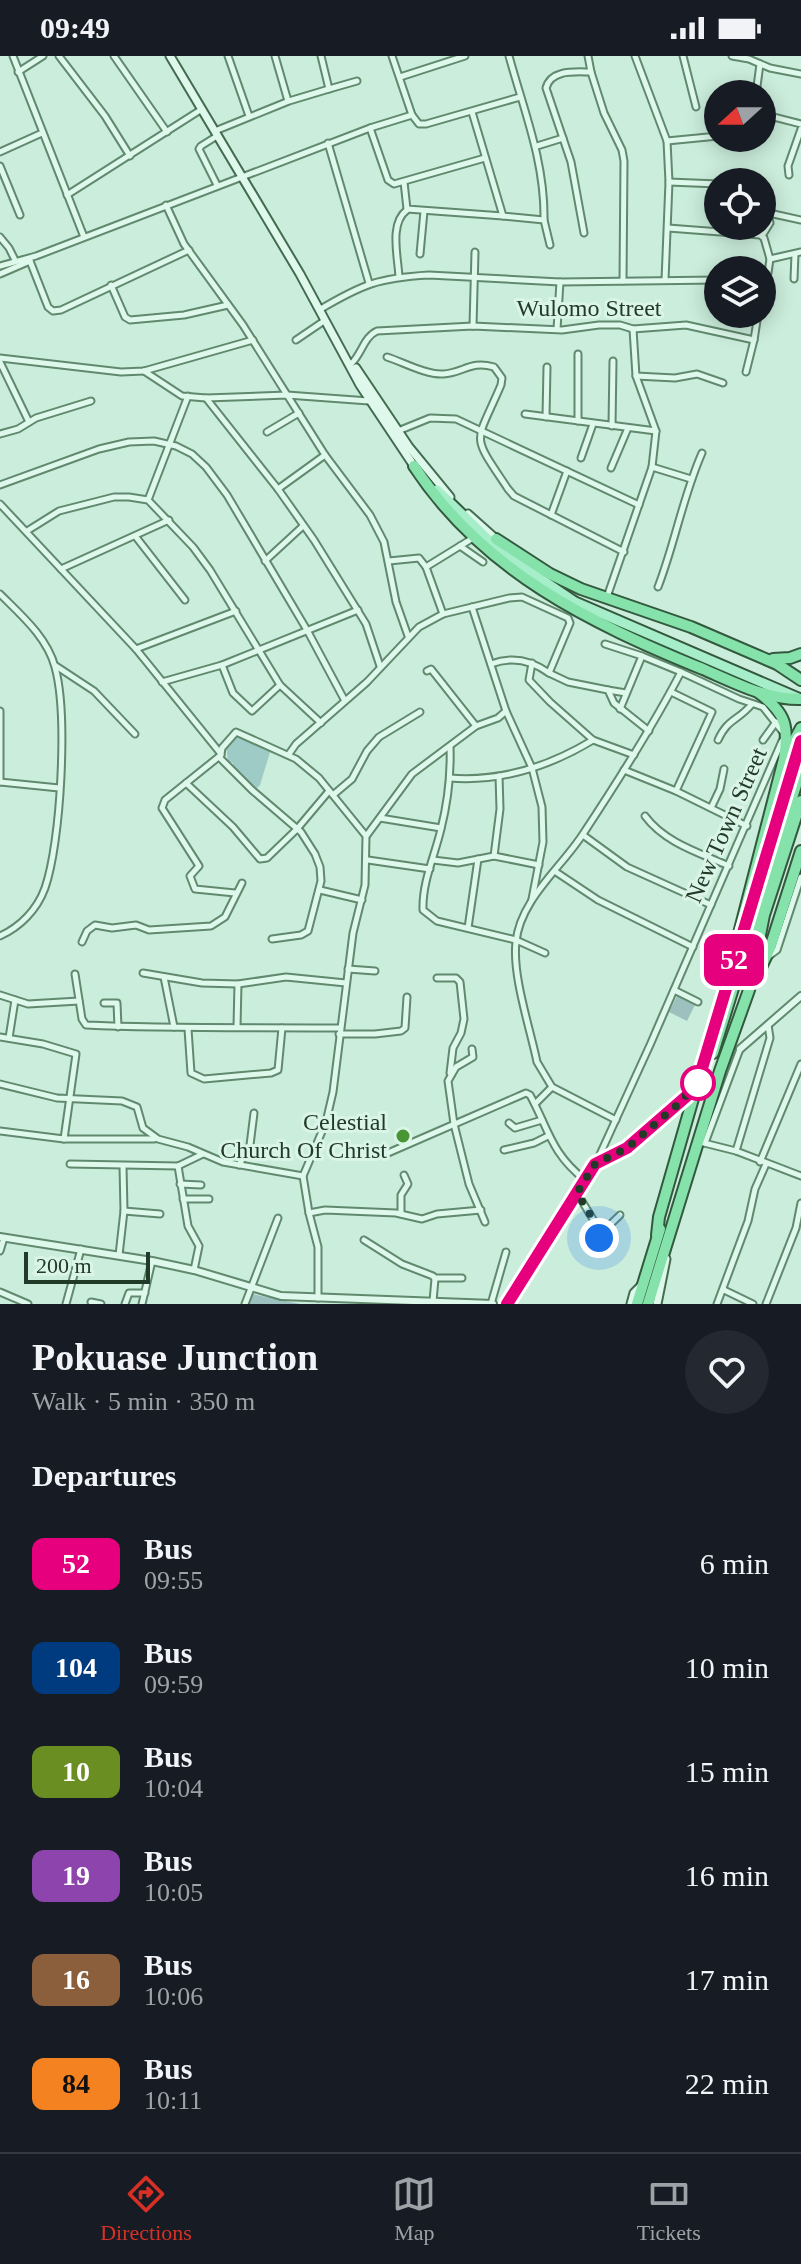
<!DOCTYPE html>
<meta charset="utf-8">
<style>
body{margin:0;font-family:Georgia,serif;background:#242831;color:#f1f3f6;height:100vh;display:flex;flex-direction:column;font-size:30px;white-space:nowrap}
*{box-sizing:border-box;margin:0}
p{font-size:26px;color:#9ea1a6}
.icon{flex:none;width:44px;height:44px;fill:none;stroke:currentColor;stroke-width:2;stroke-linecap:round;stroke-linejoin:round}
.map{position:relative;height:1248px;overflow:hidden}
.panel{display:flex;flex-direction:column;background:#171b24;flex:1}
.panel>*{flex:none}
.badge{padding:0 16px;border-radius:12px;font-size:28px;line-height:52px}
.needle{width:52px;rotate:249deg}
.tools{position:absolute;left:704px;top:24px;display:grid;gap:16px}
.tools a{display:grid;place-items:center;width:72px;height:72px;border-radius:50%;background:#171b24;box-shadow:0 4px 20px #0003;font-size:40px}
.scale{position:absolute;left:24px;bottom:20px;width:126px;box-sizing:border-box;padding-left:8px;border:4px solid #223b29;border-top:0;font-size:22px;line-height:28px;white-space:nowrap;color:#223b29;-webkit-text-stroke:6px #daf5e8;paint-order:stroke}
.you{position:absolute;width:40px;height:40px;margin:-20px;border:6px solid #fff;border-radius:50%;background:#1a73e8;box-shadow:0 0 0 12px #1a73e833}
.map>.badge{position:absolute;translate:-50% -50%;box-shadow:0 0 0 4px #fff}
h2{padding:0 32px;font-size:30px;line-height:72px}
.round{display:grid;place-items:center;flex:none;width:84px;height:84px;border-radius:42px;background:#242831}
.summary{display:flex;align-items:center;justify-content:space-between;height:136px;padding:0 32px}
h1{font-size:38px;font-weight:800;line-height:60px}
ul{padding:0;list-style:none}
li{display:flex;align-items:center;gap:24px;height:104px;padding:0 32px}
li div{flex:1}
li b{display:block;font-size:30px}
li em{font-style:normal}
li .badge{min-width:88px;font-weight:700;text-align:center}
.status{display:flex;justify-content:space-between;align-items:center;height:56px;padding:0 40px;background:#171b24;direction:ltr}
.status svg{height:22px;fill:currentColor}
.tab-bar{display:flex;justify-content:space-around;align-items:center;height:112px;border-top:2px solid #363941;background:#171b24;font-size:22px;color:#9ea1a6}
.tab-bar a{display:grid;justify-items:center;gap:4px}
.tab-bar .on{color:#d93025}
.map>svg:first-child{display:block}
</style>
<div class="status"><b>09:49</b><svg viewBox="0 0 49 12"><path d="M0 12V9h3v3zM5 12V6h3v6zM10 12V3h3v9zM15 12V0h3v12zM26 1h20v11H26zM47 4h2v5h-2z"/></svg></div>
<div class="map">
<svg width="801" height="1248" viewBox="0 0 801 1248">
<rect width="100%" height="100%" fill="#cbeddc"/>
<!-- green -->
<polygon fill="#9fcbc7" points="237,677 271,693 260,729 256,733 233,713 233,707 228,706 226,689"/>
<!-- cemetery -->
<g fill="#9dc1be">
<polygon points="677,940 695,949 687,965 669,956"/>
<polygon points="252,1238 300,1248 249,1248"/>
</g>
<g fill="none" stroke-linecap="round" stroke-linejoin="round">
<!-- minor casing -->
<g stroke="#60896d" stroke-width="9">
<g id="minor">
<polyline points="13,0 84,181"/>
<polyline points="59,0 105,60 130,100"/>
<polyline points="114,0 167,76"/>
<polyline points="228,0 249,60"/>
<polyline points="275,0 288,45"/>
<polyline points="392,0 412,59"/>
<path d="M509,0c15,55 36,106 35,164"/>
<polyline points="588,0 591,16"/>
<polyline points="635,0 667,85 669,126 665,224"/>
<polyline points="683,0 696,51"/>
<polyline points="732,0 749,3 770,12 801,18"/>
<polyline points="18,16 43,0"/>
<polyline points="400,21 465,0"/>
<polyline points="329,33 357,25"/>
<polyline points="756,38 760,8"/>
<polyline points="472,56 503,160 544,164 550,189"/>
<polyline points="762,58 801,68"/>
<polyline points="370,72 388,124 394,128 485,102"/>
<polyline points="215,75 289,45 329,33 321,0"/>
<polyline points="217,80 201,90 199,93 217,129"/>
<polyline points="667,85 718,80"/>
<polyline points="328,87 369,227"/>
<polyline points="537,90 563,82"/>
<polyline points="0,96 42,77"/>
<polyline points="0,110 20,159"/>
<polyline points="789,119 788,110 801,73"/>
<polyline points="404,126 407,153 503,160"/>
<polyline points="669,126 718,128"/>
<polyline points="67,139 202,53"/>
<polyline points="166,149 184,188 243,269 325,399 370,459 384,486 396,546 408,580"/>
<polyline points="769,157 801,164"/>
<polyline points="668,172 760,179 764,182 770,203 801,196"/>
<path d="M584,177l-13,-71 -25,-74c5,-19 29,-16 45,-16l13,41 18,37 2,11 -1,120"/>
<polyline points="762,180 770,167 762,132"/>
<polyline points="0,181 9,192 15,204"/>
<polyline points="420,198 424,155"/>
<polyline points="30,205 48,251 53,255 61,254 189,194"/>
<polyline points="0,210 36,200 370,72 412,59 419,68 426,68 520,41"/>
<polyline points="0,218 30,205"/>
<path d="M399,221c-1,-20 -10,-54 8,-67"/>
<polyline points="794,223 795,198"/>
<polyline points="762,224 768,217 770,203"/>
<polyline points="111,229 125,261 130,264 184,259 228,249"/>
<polyline points="762,238 764,224"/>
<path d="M319,254c44,-26 59,-32 110,-35l131,7 158,-2"/>
<polyline points="473,270 475,196"/>
<polyline points="557,273 560,226"/>
<polyline points="633,273 636,320 656,375"/>
<polyline points="296,284 324,265"/>
<polyline points="578,298 578,365"/>
<path d="M387,301c16,5 39,18 56,17 21,-1 27,-14 51,-7l8,11 -1,7c-26,61 -31,47 7,104l6,7 110,56"/>
<polyline points="0,302 121,316 144,315 253,284"/>
<polyline points="0,306 29,366"/>
<path d="M352,307c10,-10 12,-26 25,-32l96,-5 89,4 37,-5h21l13,4 53,-4 68,15 4,-26"/>
<polyline points="144,315 182,340 206,342 287,339 369,345"/>
<polyline points="746,316 754,284"/>
<polyline points="636,320 675,322 697,318 723,327"/>
<polyline points="206,342 278,433 314,484 366,568 380,610"/>
<polyline points="525,358 656,375 652,411 607,541"/>
<polyline points="546,361 547,311"/>
<polyline points="612,370 613,305"/>
<polyline points="398,375 430,362 456,363 639,449"/>
<polyline points="267,376 299,357"/>
<polyline points="0,378 18,373 36,362 91,345"/>
<polyline points="581,402 593,368"/>
<polyline points="652,411 691,423"/>
<polyline points="611,412 628,372"/>
<polyline points="0,429 99,393 129,386 154,385 176,390 192,398 206,411 227,439 307,574 345,645"/>
<polyline points="278,433 325,399"/>
<polyline points="148,444 188,340"/>
<polyline points="0,448 136,593 221,698 222,692 236,676 296,703 319,722 366,780 365,829 353,877 333,1036 326,1066 303,1120 309,1157 318,1191 318,1242"/>
<polyline points="551,459 567,415"/>
<polyline points="27,475 59,455 114,441 129,441 148,444 193,491 210,514 280,629 321,667"/>
<polyline points="136,481 185,544"/>
<polyline points="460,490 483,506"/>
<polyline points="265,505 303,470"/>
<polyline points="389,505 419,502 426,511"/>
<polyline points="61,513 169,464"/>
<path d="M658,531c17,-44 25,-91 44,-134"/>
<path d="M0,538c21,21 47,43 55,73 13,47 6,175 -10,221 -8,22 -25,39 -45,48"/>
<polyline points="472,551 506,655 532,712 542,751 543,786 532,843"/>
<polyline points="443,558 426,511 473,482"/>
<path d="M605,588l37,12 39,16c-29,56 -63,109 -98,162 -22,34 -63,66 -67,108 -4,33 14,86 21,120l15,25 64,33"/>
<polyline points="136,593 236,555"/>
<polyline points="532,607 529,624 550,646 593,684 634,699"/>
<polyline points="222,609 233,637 252,655 280,629"/>
<polyline points="56,610 94,635 135,678"/>
<polyline points="427,615 431,613 476,670"/>
<polyline points="681,616 739,643 763,651 782,675"/>
<polyline points="549,617 568,626 608,634 614,647 649,675"/>
<polyline points="162,626 222,609 358,554"/>
<polyline points="608,634 626,637"/>
<polyline points="671,636 712,656 676,735"/>
<polyline points="620,653 642,600"/>
<polyline points="0,655 0,726"/>
<path d="M718,684c10,-22 20,-19 34,-36"/>
<polyline points="763,684 776,666"/>
<path d="M450,690c1,28 -2,55 -9,83 -6,26 -19,53 -18,81l14,11 79,19 29,13"/>
<path d="M289,698l7,-10 71,-62 52,-55 24,-13 66,-16 13,-1 46,21 2,5 -21,50c-18,-13 -37,-17 -58,-9"/>
<polyline points="221,699 165,744 162,752 199,810 190,820 195,833 235,837"/>
<polyline points="219,701 252,734 301,776 315,798 320,811 321,825 308,875 301,879 272,883"/>
<polyline points="624,714 676,735 747,770"/>
<path d="M450,722c51,4 100,-12 143,-38"/>
<polyline points="0,726 59,732"/>
<polyline points="186,727 233,771 260,803 267,802 297,773 329,735"/>
<polyline points="333,739 352,723 367,695 379,681 420,656"/>
<polyline points="711,752 720,733 724,713"/>
<path d="M645,760c20,27 55,37 84,50"/>
<polyline points="380,762 441,772"/>
<polyline points="367,779 412,718 476,670 498,662 506,655"/>
<polyline points="583,779 627,811 711,849"/>
<polyline points="494,800 500,753 499,720"/>
<polyline points="368,804 430,813"/>
<polyline points="433,804 458,807 494,800 539,809"/>
<polyline points="556,816 598,844 693,891"/>
<polyline points="320,834 362,844"/>
<polyline points="468,872 478,803"/>
<polyline points="82,886 87,875 95,869 112,872 136,869 149,874 211,870 225,861 242,827"/>
<polyline points="769,900 777,894 801,821"/>
<polyline points="348,913 375,915"/>
<polyline points="143,917 202,927 238,928 286,921 346,927"/>
<path d="M75,918l7,45 4,6c85,4 169,2 254,3"/>
<polyline points="164,921 174,971"/>
<polyline points="437,922 456,922 460,926 464,963 461,977 453,992 450,1017"/>
<polyline points="674,934 698,946"/>
<polyline points="0,939 28,948 79,945"/>
<polyline points="104,947 117,947 118,971"/>
<polyline points="237,971 238,928"/>
<polyline points="188,973 191,1017 204,1023 271,1017 278,1014 282,972"/>
<polyline points="339,978 375,978 401,975 405,972 407,941"/>
<polyline points="0,981 43,988 76,998 64,1083 154,1083"/>
<polyline points="9,982 15,944"/>
<polyline points="472,993 473,1001 456,1011 448,1025 454,1068 469,1128 485,1166"/>
<polyline points="0,1028 57,1042 122,1045 137,1051 143,1072 158,1083 188,1091 223,1106 303,1120"/>
<polyline points="535,1048 552,1031"/>
<polyline points="509,1067 515,1072 542,1064"/>
<polyline points="0,1075 64,1083"/>
<polyline points="700,1086 736,1095 801,1120"/>
<polyline points="705,1087 740,993"/>
<polyline points="504,1094 534,1087 548,1080"/>
<polyline points="736,1095 770,982 768,969"/>
<path d="M388,1097l138,-60 4,2c19,35 21,58 55,85"/>
<polyline points="760,1106 801,1008"/>
<polyline points="596,1107 650,989 782,685"/>
<polyline points="70,1108 178,1110 203,1098"/>
<polyline points="239,1109 250,1089 254,1057"/>
<polyline points="178,1110 188,1170 199,1190 194,1214"/>
<polyline points="180,1128 201,1129"/>
<polyline points="577,1137 602,1178"/>
<polyline points="183,1143 209,1143"/>
<polyline points="124,1155 160,1158"/>
<polyline points="309,1157 325,1154 396,1157 422,1163 437,1158 481,1154"/>
<polyline points="401,1158 401,1139 408,1128 404,1119"/>
<polyline points="364,1184 402,1208 433,1220 435,1223 433,1245"/>
<polyline points="589,1189 620,1159"/>
<polyline points="0,1195 4,1182"/>
<polyline points="119,1199 124,1155 123,1110"/>
<polyline points="435,1222 462,1222"/>
<polyline points="724,1234 753,1248"/>
<polyline points="0,1236 28,1248"/>
<polyline points="91,1246 101,1248"/>
<polyline points="66,1248 81,1193"/>
<polyline points="125,1248 129,1237 145,1237"/>
<polyline points="142,1248 152,1205"/>
<polyline points="245,1248 278,1162"/>
<polyline points="491,1248 506,1196"/>
<polyline points="717,1248 748,1165 755,1133 766,1108"/>
<polyline points="766,1248 796,1172 801,1147"/>
</g>
</g>
<!-- tertiary casing -->
<g stroke="#60896d" stroke-width="10">
<g id="tertiary">
<polyline points="740,993 801,940"/>
<polyline points="0,1181 152,1205 194,1214 281,1240 493,1248"/>
<polyline points="507,1248 595,1108 627,1092 676,1050"/>
</g>
</g>
<!-- secondary casing -->
<g stroke="#436b4f" stroke-width="11">
<g id="secondary">
<polyline points="170,0 300,218 360,329 414,410"/>
<polyline points="356,312 409,391 450,441"/>
<polyline points="468,458 496,483"/>
<polyline points="631,1248 634,1237 641,1230"/>
<polyline points="657,1248 666,1203"/>
</g>
</g>
<!-- primary casing -->
<g stroke="#33583d" stroke-width="13">
<polyline id="primary" points="437,434 501,496 575,546 798,642"/>
</g>
<!-- trunk casing -->
<g stroke="#33583d" stroke-width="14">
<g id="trunk">
<path d="M414,410c69,105 176,157 289,203 30,13 64,31 98,30"/>
<polyline points="496,483 550,518 581,533 691,571 777,608 801,624"/>
<polyline points="773,603 790,602 801,598"/>
<polyline points="789,694 801,672"/>
<polyline points="766,803 801,686"/>
<polyline points="756,922 770,892 801,795"/>
<polyline points="713,997 801,713"/>
<polyline points="676,1050 696,1033"/>
<path d="M657,1179l2,-18 68,-237 57,-221c5,-33 2,-46 -26,-67"/>
<polyline points="637,1248 660,1173"/>
<polyline points="648,1248 720,1015 749,934 764,859 801,745"/>
</g>
</g>
<!-- minor -->
<use href="#minor" stroke="#def8eb" stroke-width="5"/>
<!-- tertiary -->
<use href="#tertiary" stroke="#def8eb" stroke-width="6"/>
<!-- secondary -->
<use href="#secondary" stroke="#def8eb" stroke-width="7"/>
<!-- primary -->
<use href="#primary" stroke="#a6edc9" stroke-width="9"/>
<!-- trunk -->
<use href="#trunk" stroke="#84e2aa" stroke-width="10"/>
</g>
<g fill="none" stroke-linecap="round" stroke-linejoin="round">
<!-- line casing -->
<g stroke="#fff" stroke-width="18">
<polyline id="line" points="507,1248 595,1108 627,1092 696,1032 801,685"/>
</g>
<!-- line -->
<use href="#line" stroke="#e6007e" stroke-width="12"/>
<!-- walk -->
<polyline stroke="#223b29" stroke-width="8" stroke-dasharray="0 14.4" points="599,1182 602,1178 577,1137 595,1108 627,1092 676,1050 698,1027"/>
</g>
<!-- markers -->
<circle fill="#fff" stroke="#e6007e" stroke-width="4" cx="698" cy="1027" r="16"/>
<circle fill="#479533" stroke="#daf5e8" stroke-width="3" cx="403" cy="1080" r="8"/>
<g text-anchor="middle" stroke-width="6" stroke-linejoin="round" paint-order="stroke">
<!-- street labels -->
<g font-size="24" fill="#223b29" stroke="#daf5e8">
<text x="589" y="260">Wulomo Street</text>
<text transform="translate(726 769) rotate(-66)" y="8">New Town Street</text>
</g>
<!-- poi labels -->
<g font-size="24" fill="#223b29" stroke="#daf5e8" text-anchor="end">
<text x="387" y="1074">Celestial<tspan x="387" dy="28">Church Of Christ</tspan></text>
</g>
</g>
</svg>
<div class="tools">
<a><svg class="needle" viewBox="-14 -14 28 28"><path d="M0-13l5 13h-10z" fill="#e53935"/><path d="M0 13l5-13h-10z" fill="#9ea1a6"/></svg></a>
<a><svg class="icon" aria-label="locate" viewBox="0 0 24 24"><circle cx="12" cy="12" r="6"/><path d="M12 2v4M12 18v4M2 12h4M18 12h4"/></svg></a>
<a><svg class="icon" aria-label="layers" viewBox="0 0 24 24"><path d="M12 4l9 5-9 5-9-5zM3 14l9 5 9-5"/></svg></a>
</div>
<div class="scale">200 m</div>
<div class="you" style="left:599px;top:1182px"></div>
<b class="badge" style="left:734px;top:904px;background:#e6007e;color:#fff">52</b>
</div>
<section class="panel">
<div class="summary"><div><h1>Pokuase Junction</h1><p>Walk · 5 min · 350 m</p></div><a class="round"><svg class="icon" aria-label="heart" viewBox="0 0 24 24"><path d="M12 20l-8-8c-3-5 5-10 8-4 3-6 11-1 8 4z"/></svg></a></div>
<h2>Departures</h2>
<ul>
<li><span class="badge" style="background:#e6007e;color:#fff">52</span><div><b>Bus</b><p>09:55</p></div><em>6 min</em></li>
<li><span class="badge" style="background:#003b80;color:#fff">104</span><div><b>Bus</b><p>09:59</p></div><em>10 min</em></li>
<li><span class="badge" style="background:#6b8e23;color:#fff">10</span><div><b>Bus</b><p>10:04</p></div><em>15 min</em></li>
<li><span class="badge" style="background:#8e44ad;color:#fff">19</span><div><b>Bus</b><p>10:05</p></div><em>16 min</em></li>
<li><span class="badge" style="background:#8b5e3c;color:#fff">16</span><div><b>Bus</b><p>10:06</p></div><em>17 min</em></li>
<li><span class="badge" style="background:#f58220;color:#111">84</span><div><b>Bus</b><p>10:11</p></div><em>22 min</em></li>
</ul>
</section>
<nav class="tab-bar">
<a class="on"><svg class="icon" aria-label="directions" viewBox="0 0 24 24"><path d="M12 3l9 9-9 9-9-9zM9 14v-3h6M13 9l2 2-2 2"/></svg>Directions</a>
<a><svg class="icon" aria-label="map" viewBox="0 0 24 24"><path d="M3 6l6-2 6 2 6-2v14l-6 2-6-2-6 2zM9 4v14M15 6v14"/></svg>Map</a>
<a><svg class="icon" aria-label="tickets" viewBox="0 0 24 24"><path d="M3 7h18v10H3zM15 7v10"/></svg>Tickets</a>
</nav>
